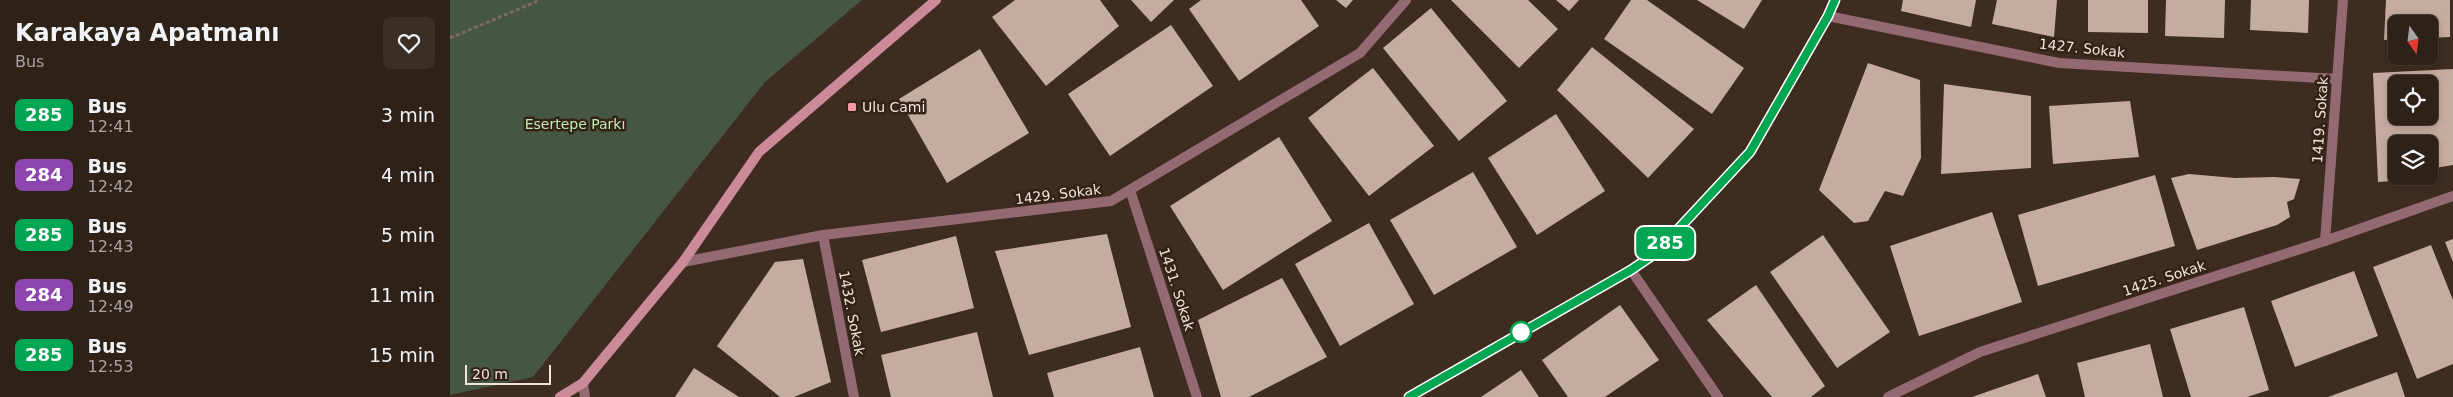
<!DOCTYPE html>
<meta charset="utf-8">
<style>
body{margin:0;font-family:"DejaVu Sans",sans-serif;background:#3a2e25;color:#f1f3f6;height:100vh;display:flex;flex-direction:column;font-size:19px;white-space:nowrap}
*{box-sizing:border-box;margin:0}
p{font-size:16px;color:#a7a3a2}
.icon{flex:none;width:28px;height:28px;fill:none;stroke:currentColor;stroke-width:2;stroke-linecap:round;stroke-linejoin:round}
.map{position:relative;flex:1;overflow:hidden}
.panel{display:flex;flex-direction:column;background:#2e2118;width:450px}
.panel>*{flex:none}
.badge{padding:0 10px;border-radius:8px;font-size:18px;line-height:32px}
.needle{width:32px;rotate:166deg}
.controls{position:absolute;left:1938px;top:15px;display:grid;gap:10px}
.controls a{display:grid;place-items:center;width:50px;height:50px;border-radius:8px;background:#2e2118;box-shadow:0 2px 8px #0003,0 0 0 1px #493e37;font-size:25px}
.scale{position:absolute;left:15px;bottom:12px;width:86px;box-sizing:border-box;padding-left:5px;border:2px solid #f0e4dc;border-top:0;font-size:14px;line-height:18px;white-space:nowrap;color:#f0e4dc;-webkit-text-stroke:4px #342217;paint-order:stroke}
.map>.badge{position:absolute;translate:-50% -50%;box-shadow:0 0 0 2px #fff}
.round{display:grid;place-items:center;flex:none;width:52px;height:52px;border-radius:8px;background:#3a2e25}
.summary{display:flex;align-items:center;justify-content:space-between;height:85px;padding:0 15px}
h1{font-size:24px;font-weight:800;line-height:38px}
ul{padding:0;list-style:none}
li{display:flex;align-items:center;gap:15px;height:60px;padding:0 15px}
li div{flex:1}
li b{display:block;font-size:19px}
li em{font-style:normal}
li .badge{min-width:55px;font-weight:700;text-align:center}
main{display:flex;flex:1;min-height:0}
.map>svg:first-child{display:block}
</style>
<main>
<section class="panel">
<div class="summary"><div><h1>Karakaya Apatmanı</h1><p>Bus</p></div><a class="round"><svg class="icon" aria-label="heart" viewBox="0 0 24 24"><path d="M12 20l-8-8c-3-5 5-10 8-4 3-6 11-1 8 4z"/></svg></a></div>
<ul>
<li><span class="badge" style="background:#00a651;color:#fff">285</span><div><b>Bus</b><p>12:41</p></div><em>3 min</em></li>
<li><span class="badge" style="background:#8e44ad;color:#fff">284</span><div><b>Bus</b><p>12:42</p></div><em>4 min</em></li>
<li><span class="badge" style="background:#00a651;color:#fff">285</span><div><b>Bus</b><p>12:43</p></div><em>5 min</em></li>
<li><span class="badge" style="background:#8e44ad;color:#fff">284</span><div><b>Bus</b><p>12:49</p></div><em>11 min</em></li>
<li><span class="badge" style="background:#00a651;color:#fff">285</span><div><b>Bus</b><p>12:53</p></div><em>15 min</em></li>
</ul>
</section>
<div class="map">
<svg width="2003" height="397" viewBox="0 0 2003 397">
<rect width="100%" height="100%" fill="#3e2c20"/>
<!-- green -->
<polygon fill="#455642" points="0,0 412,0 315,82 83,377 0,395"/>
<!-- building -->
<g fill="#c4ac9e" fill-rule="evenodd">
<polygon points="565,0 650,0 669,26 596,86 542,17"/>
<polygon points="681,0 724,0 701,22"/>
<polygon points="751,0 851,0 869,26 789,81 739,9"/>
<polygon points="886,0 903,0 896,8"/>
<polygon points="1001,0 1078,0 1108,29 1069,68"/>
<polygon points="1106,0 1129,0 1119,11"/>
<polygon points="1181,0 1197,0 1294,68 1262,114 1154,39"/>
<polygon points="1247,0 1312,0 1294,29"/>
<polygon points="1453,0 1526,0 1521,27 1451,11"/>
<polygon points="1547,0 1607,0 1604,37 1542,24"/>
<polygon points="1638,0 1698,0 1698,33 1638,32"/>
<polygon points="1716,0 1775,0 1774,38 1715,36"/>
<polygon points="1801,0 1859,0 1858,33 1800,30"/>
<polygon points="1936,0 2000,0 2000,37 1979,38 1979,24 1946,24 1946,39 1934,40"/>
<polygon points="981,8 1057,101 1009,141 933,48"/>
<polygon points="721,25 763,86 660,156 618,94"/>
<polygon points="1142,47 1244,129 1198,178 1107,90"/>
<polygon points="530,49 579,133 497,183 449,99"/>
<polygon points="1418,63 1470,80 1471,158 1453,196 1435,191 1418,221 1404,223 1369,190"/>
<polygon points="923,68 984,146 919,196 858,118"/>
<path d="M2003,69v96l-24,4v-25h-33v32h15l-2,4 -31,2 -5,-109zM1946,84h33v32h-33z"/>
<polygon points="1494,84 1581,96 1581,168 1491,174"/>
<polygon points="1680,101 1689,157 1603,164 1599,106"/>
<polygon points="1106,114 1155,191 1087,235 1038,158"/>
<polygon points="829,137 882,221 773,290 720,206"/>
<polygon points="1023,172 1067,247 984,295 940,220"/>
<polygon points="1739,174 1785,178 1824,177 1850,179 1844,199 1837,202 1840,217 1827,225 1747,250 1721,178"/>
<polygon points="1705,175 1725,246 1588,286 1568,215"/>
<polygon points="1542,212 1572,302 1469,336 1440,246"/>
<polygon points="919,223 964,304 890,346 845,264"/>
<polygon points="657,234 681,327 579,355 545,251"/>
<polygon points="1373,235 1440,332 1387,368 1320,272"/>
<polygon points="506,236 524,308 431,332 412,260"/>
<polygon points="2003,239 2003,262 1995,242"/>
<polygon points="1981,245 2003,300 2003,364 1967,379 1923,267"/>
<polygon points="353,259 381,382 344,397 330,397 267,346 325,262"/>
<polygon points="1904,271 1928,336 1845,367 1821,301"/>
<polygon points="832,278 877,357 799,397 771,397 748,320"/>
<polygon points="1306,285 1375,386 1361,397 1322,397 1257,320"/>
<polygon points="1170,305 1209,360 1155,397 1118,397 1092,360"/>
<polygon points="1794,307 1819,390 1797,397 1741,397 1720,329"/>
<polygon points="527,332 543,397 441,397 431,355"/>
<polygon points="1700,344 1713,397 1635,397 1627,363"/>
<polygon points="690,347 704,397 604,397 597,373"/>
<polygon points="244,368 289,397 225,397"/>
<polygon points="1071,370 1089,397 1031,397"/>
<polygon points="1947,372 1955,397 1878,397"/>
<polygon points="1588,374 1596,397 1522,397"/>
</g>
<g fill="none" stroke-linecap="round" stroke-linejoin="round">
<!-- path -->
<polyline stroke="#7c6c61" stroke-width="3" stroke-dasharray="4 2.5" stroke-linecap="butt" points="0,38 90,0"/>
<!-- street -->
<g stroke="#946a72" stroke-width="10">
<polyline points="1378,16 1609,63 1887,79"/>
<polyline points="680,190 747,397"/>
<polyline points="373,235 404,397"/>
<polyline points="1875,241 1893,0"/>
<polyline points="233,262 373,235 661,201 910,53 956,0"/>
<polyline points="1181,270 1268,397"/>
<polyline points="133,383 135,397"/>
<polyline points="1438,397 1530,352 1875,241 2003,196"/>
</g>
<!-- secondary -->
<g stroke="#cb8a97" stroke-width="10">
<polyline points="110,397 133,383 233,262 309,152 486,0"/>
<polyline points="959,397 1181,270 1206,253 1300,152 1378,16 1385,0"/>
</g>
</g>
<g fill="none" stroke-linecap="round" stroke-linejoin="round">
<!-- line casing -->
<g stroke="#fff" stroke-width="11">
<polyline id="line" points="959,397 1181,270 1206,253 1300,152 1378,16 1385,0"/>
</g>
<!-- line -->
<use href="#line" stroke="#00a651" stroke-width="8"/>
</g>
<!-- markers -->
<rect fill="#f49aa0" stroke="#342217" stroke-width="2" x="397" y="102" width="10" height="10" rx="2.5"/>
<circle fill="#fff" stroke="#00a651" stroke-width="2.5" cx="1071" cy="332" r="10"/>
<g text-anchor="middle" stroke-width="5" stroke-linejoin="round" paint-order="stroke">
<!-- street labels -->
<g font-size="14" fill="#f0e4dc" stroke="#342217">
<text transform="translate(1632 48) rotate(6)" y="5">1427. Sokak</text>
<text transform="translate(1870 120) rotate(-86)" y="5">1419. Sokak</text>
<text transform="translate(608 194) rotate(-7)" y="5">1429. Sokak</text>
<text transform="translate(1714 278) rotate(-18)" y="5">1425. Sokak</text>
<text transform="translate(727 289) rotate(72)" y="5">1431. Sokak</text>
<text transform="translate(402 313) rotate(79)" y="5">1432. Sokak</text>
</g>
<!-- poi labels -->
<g font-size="14" fill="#f0e4dc" stroke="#342217" text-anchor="start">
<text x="412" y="112">Ulu Cami</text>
</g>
<!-- park labels -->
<g font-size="14" fill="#bdecb4" stroke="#342217">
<text x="125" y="129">Esertepe Parkı</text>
</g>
</g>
</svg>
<div class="controls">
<a><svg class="needle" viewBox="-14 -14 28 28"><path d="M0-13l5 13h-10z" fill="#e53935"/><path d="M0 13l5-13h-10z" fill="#a7a3a2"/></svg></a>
<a><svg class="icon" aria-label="locate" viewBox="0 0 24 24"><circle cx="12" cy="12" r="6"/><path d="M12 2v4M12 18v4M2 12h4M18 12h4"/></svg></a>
<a><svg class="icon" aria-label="layers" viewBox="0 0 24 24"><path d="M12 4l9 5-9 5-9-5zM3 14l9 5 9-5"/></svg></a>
</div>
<div class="scale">20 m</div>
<b class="badge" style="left:1215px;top:243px;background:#00a651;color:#fff">285</b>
</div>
</main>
